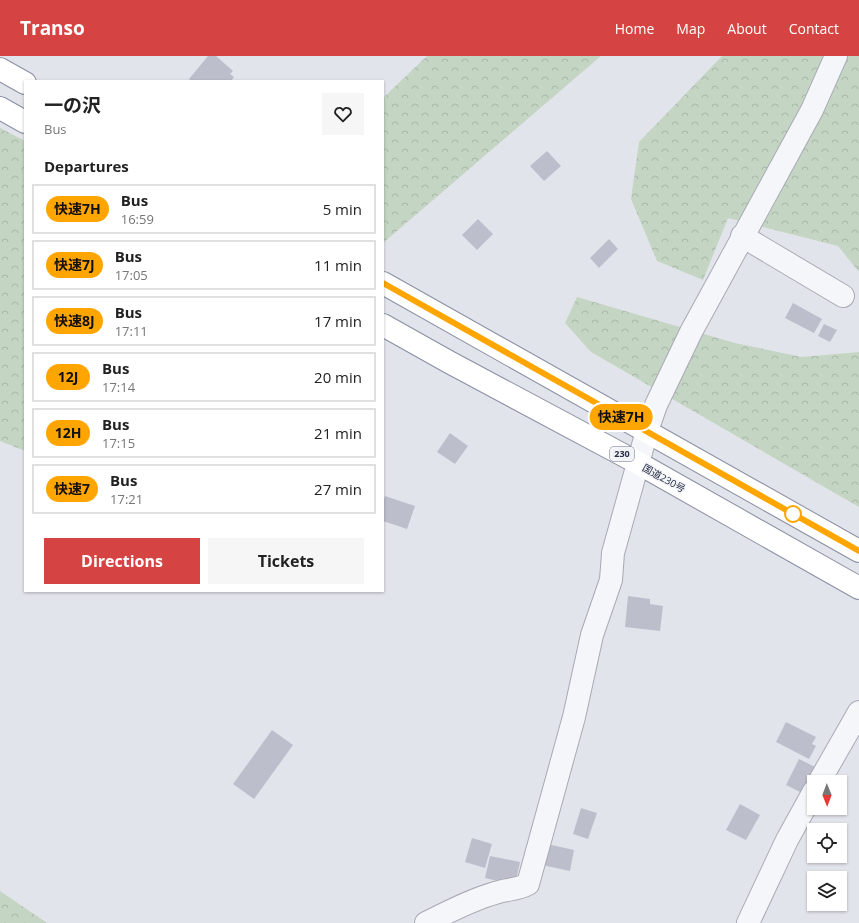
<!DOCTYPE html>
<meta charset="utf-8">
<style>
body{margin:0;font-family:"Open Sans","Noto Sans JP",sans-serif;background:#f6f6f6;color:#222;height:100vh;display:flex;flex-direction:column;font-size:15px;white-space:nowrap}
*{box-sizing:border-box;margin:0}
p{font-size:13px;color:#767676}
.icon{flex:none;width:22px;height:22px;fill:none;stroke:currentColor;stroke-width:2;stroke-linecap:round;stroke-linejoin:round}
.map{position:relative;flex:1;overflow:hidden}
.sheet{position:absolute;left:24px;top:24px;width:360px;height:512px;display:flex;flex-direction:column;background:#fff;border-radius:0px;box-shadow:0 1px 3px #0004}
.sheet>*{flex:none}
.badge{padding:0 8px;border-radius:13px;font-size:14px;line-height:26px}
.needle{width:26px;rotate:179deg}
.fabs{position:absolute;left:807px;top:719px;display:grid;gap:8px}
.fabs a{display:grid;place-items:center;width:40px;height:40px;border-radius:0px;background:#fff;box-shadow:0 1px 3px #0004;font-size:20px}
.map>.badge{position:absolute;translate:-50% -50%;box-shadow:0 0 0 2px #fff}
h2{padding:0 20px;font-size:15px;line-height:36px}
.round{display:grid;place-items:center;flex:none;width:42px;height:42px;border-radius:0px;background:#f6f6f6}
.summary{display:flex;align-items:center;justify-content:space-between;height:68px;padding:0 20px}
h1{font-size:19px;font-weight:700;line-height:30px}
.cta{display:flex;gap:8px;margin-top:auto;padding:8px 20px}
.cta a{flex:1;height:46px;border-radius:0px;background:#d54342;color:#fff;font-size:16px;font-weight:700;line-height:46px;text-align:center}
.cta a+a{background:#f6f6f6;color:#222}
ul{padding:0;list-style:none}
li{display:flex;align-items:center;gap:12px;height:50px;margin:0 8px 6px;padding:0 12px;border:2px solid #e0e0e0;border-radius:0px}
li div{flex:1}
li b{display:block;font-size:15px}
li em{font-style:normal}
li .badge{min-width:44px;font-weight:700;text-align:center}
header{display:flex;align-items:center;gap:24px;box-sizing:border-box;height:56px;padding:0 20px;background:#d54342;color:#fff}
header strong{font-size:19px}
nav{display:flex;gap:22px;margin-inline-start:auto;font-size:14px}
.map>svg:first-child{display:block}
</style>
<header>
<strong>Transo</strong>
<nav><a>Home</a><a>Map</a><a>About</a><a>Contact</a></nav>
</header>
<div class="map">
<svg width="859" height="867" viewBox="0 0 859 867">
<defs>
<pattern id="forest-crowns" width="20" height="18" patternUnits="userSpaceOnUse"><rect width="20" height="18" fill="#c5d5c3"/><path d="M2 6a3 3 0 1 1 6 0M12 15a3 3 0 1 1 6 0" fill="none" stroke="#a9b7a9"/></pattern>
</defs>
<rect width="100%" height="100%" fill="#e2e4eb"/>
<!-- forest -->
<g fill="url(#forest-crowns)">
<polygon points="427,0 601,0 383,187 383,42"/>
<polygon points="722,0 859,0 859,216 838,190 728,162 703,224 657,205 631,143 639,86"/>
<polygon points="0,72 25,85 25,395 0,385"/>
<polygon points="577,241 735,287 802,301 859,296 859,451 591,296 565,267"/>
<polygon points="0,835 47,867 0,867"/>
</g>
<!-- building -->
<g fill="#bcbfcb">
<polygon points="208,0 216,0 233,15 230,18 234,21 231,25 191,25 189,23"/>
<polygon points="547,95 561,110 544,125 530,110"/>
<polygon points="478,163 493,178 477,194 462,179"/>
<polygon points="609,183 618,193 599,212 590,202"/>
<polygon points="793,247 822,263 814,277 785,262"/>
<polygon points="824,268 837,274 830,286 818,280"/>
<polygon points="450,377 468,390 455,408 437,396"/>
<polygon points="385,440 415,450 407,473 383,465 383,445"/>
<polygon points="628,540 650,543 650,548 663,550 660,575 625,571"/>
<polygon points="786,666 816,681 812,688 816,690 809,703 776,686"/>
<polygon points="272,674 293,689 254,743 233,728"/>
<polygon points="799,703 817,712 804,738 786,729"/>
<polygon points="740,748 760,759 746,784 726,774"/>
<polygon points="581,752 597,757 588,783 573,778"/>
<polygon points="472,782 492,788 485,812 465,806"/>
<polygon points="547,788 574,794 570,815 542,809"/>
<polygon points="490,800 520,806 515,829 485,822"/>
</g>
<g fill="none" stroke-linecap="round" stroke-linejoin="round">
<!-- minor casing -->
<g stroke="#a7aab6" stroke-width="24">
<g id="minor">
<polyline points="742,180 843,240"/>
<polyline points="819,726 859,656"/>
<path d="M426,867c22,-11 45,-23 69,-30 12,-4 22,-3 33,-9l46,-167 18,-82 19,-55 2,-27 34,-122 9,-26 35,-73 121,-222 24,-54"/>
<polyline points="748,867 787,784 814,735"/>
</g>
</g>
<!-- highway casing -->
<g stroke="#898fa3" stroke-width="24">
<g id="highway">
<polyline points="0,13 25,27"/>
<polyline points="0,52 25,66"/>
<polyline points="383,227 859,495"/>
<polyline points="383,269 449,306 638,407 859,532"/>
</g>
</g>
<!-- minor -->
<use href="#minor" stroke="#f5f6f9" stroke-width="22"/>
<!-- highway -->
<use href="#highway" stroke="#fff" stroke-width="22"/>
</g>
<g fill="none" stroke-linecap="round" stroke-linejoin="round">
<!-- line casing -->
<g stroke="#fff" stroke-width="9">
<polyline id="line" points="383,227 859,495"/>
</g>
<!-- line -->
<use href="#line" stroke="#ffa500" stroke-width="6"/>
</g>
<!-- markers -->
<circle fill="#fff" stroke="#ffa500" stroke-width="2" cx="793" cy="458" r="8"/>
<g text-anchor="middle" stroke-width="3" stroke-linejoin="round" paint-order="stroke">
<!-- shield labels -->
<rect fill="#f2f4f8" stroke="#656a7a" stroke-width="1" x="610" y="391" width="24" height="14" rx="3"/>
<g font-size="9" font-weight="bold" fill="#292f44">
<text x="622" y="401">230</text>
</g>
<!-- street labels -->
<g font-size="10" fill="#292f44" stroke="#f2f4f8">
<text transform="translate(664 422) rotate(29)" y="4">国道230号</text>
</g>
</g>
</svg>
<div class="fabs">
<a><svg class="needle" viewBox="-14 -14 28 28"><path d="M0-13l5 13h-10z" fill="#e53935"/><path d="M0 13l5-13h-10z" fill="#767676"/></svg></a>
<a><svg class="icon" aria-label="locate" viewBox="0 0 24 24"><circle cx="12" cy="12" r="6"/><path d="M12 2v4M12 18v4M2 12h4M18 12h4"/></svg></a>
<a><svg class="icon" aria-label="layers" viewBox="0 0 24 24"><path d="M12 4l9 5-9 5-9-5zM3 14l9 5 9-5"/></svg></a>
</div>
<b class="badge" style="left:621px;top:361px;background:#ffa500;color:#111">快速7H</b>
<section class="sheet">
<div class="summary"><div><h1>一の沢</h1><p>Bus</p></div><a class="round"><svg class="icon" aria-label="heart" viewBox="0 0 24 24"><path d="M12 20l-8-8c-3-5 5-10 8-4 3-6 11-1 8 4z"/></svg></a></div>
<h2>Departures</h2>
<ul>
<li><span class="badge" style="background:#ffa500;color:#111">快速7H</span><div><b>Bus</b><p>16:59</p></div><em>5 min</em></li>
<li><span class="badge" style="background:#ffa500;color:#111">快速7J</span><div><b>Bus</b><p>17:05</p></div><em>11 min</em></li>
<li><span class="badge" style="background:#ffa500;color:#111">快速8J</span><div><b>Bus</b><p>17:11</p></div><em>17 min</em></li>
<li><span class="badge" style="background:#ffa500;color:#111">12J</span><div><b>Bus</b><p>17:14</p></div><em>20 min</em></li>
<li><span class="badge" style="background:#ffa500;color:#111">12H</span><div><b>Bus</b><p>17:15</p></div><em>21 min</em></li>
<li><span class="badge" style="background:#ffa500;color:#111">快速7</span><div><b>Bus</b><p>17:21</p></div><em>27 min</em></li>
</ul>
<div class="cta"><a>Directions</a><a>Tickets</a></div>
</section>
</div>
